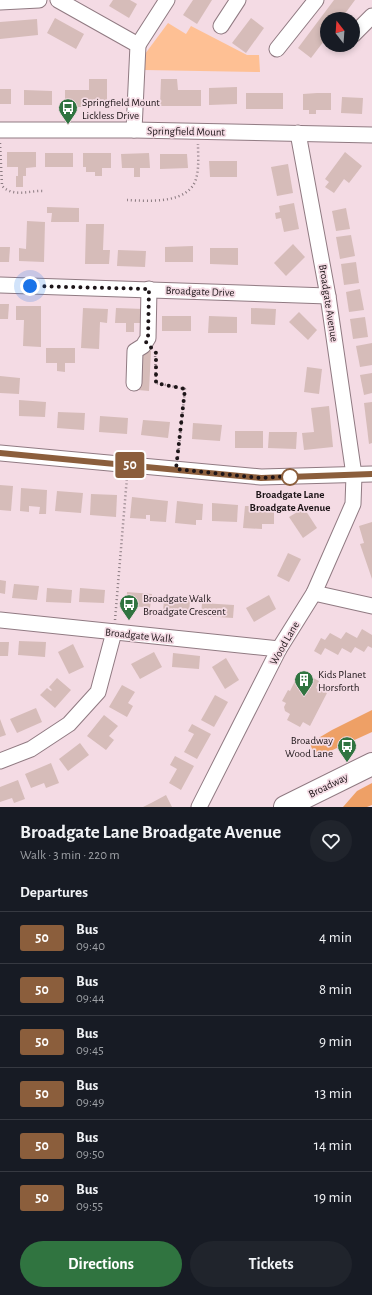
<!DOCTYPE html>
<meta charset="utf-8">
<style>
body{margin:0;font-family:"Alegreya Sans",sans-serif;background:#20242c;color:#f1f3f6;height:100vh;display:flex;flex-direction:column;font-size:15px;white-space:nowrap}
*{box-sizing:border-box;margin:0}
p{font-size:13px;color:#9ea1a6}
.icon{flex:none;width:22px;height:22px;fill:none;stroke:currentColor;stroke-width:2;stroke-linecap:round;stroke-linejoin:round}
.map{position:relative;height:807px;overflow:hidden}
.drawer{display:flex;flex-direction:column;background:#171b24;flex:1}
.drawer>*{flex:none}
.badge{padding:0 8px;border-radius:3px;font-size:14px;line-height:26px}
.needle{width:26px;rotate:343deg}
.buttons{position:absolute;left:320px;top:12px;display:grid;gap:8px}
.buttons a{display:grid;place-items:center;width:40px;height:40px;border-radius:50%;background:#171b24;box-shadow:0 2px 6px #0003;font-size:20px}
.you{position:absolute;width:20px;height:20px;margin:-10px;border:3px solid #fff;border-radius:50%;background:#1a73e8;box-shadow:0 0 0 6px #1a73e833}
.map>.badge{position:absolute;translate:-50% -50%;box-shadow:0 0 0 2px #fff}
h2{padding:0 20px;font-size:15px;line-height:36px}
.round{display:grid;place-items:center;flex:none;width:42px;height:42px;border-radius:21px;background:#20242c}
.head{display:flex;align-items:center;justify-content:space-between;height:68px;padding:0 20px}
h1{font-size:19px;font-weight:700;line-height:30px}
.cta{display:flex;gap:8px;margin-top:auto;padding:8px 20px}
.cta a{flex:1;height:46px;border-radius:24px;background:#307440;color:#fff;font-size:16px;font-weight:700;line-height:46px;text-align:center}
.cta a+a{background:#20242c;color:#f1f3f6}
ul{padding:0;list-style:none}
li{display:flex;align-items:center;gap:12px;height:52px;padding:0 20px;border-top:1px solid #363941}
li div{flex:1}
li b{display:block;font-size:15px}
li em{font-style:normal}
li .badge{min-width:44px;font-weight:700;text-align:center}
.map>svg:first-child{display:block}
</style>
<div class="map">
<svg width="372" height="807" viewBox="0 0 372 807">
<rect width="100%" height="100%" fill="#f4dbe4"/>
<!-- green -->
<polygon fill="#fec094" points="168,23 186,34 191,26 247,55 259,55 260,72 144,70 145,54"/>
<!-- forest -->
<g fill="#eea066">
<polygon points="372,710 372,732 315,758 310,743 332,730"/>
<polygon points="372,783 372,805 367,807 343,807 357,791"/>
</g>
<!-- building -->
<g fill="#d6bcb9">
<polygon points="113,0 130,0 137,4 129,18 109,6"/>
<polygon points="193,0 212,0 197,24 183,15"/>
<polygon points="334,0 355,0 341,19 327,19 327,37 311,58 298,48"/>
<polygon points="55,18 84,34 76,49 47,33"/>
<polygon points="251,18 264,28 246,53 232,43"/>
<polygon points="37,19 38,35 0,39 0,22"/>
<polygon points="89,79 107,79 107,107 65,107 65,90 89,90"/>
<polygon points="161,79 177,79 178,90 201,90 201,106 160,106"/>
<polygon points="237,87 237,104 209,105 209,88"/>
<rect x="0" y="89" width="11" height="15"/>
<polygon points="24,90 52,91 52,105 24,105"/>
<rect x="246" y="93" width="37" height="16"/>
<polygon points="317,93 331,93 331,110 316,110 316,114 309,114 309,110 303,110 303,94"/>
<polygon points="342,97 363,98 362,114 341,113"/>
<polygon points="7,152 36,152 36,167 26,168 26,176 23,176 23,187 16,187 16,176 18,176 18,167 7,167"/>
<polygon points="345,152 362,166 349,183 344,179 334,193 325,187 329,182 325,179"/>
<rect x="45" y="153" width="28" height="14"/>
<polygon points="83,153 111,153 111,168 102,168 102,176 95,176 95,172 86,172 86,167 83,167"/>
<polygon points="149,153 150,168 140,168 140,177 134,177 134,168 122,168 121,154"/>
<polygon points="160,154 187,154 188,168 160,169"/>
<polygon points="209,161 237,161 237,177 210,177"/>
<polygon points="288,164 293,193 277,196 271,167"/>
<polygon points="294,203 299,229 284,232 281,218 276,219 275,213 280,212 279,206"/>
<polygon points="47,207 79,208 79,222 51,222 52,213 47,213"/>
<polygon points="346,208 350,229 336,231 332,211"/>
<polygon points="27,221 45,222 44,262 19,261 19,248 26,249"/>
<polygon points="86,224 104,224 103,250 110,250 109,264 85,264"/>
<polygon points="351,235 355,256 340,259 336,237"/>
<polygon points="293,244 305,257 286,276 274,263"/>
<polygon points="193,246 193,262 165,262 165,247"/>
<polygon points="0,247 10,247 9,262 0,262"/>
<polygon points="210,248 238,248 238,265 210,264"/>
<polygon points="118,250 146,251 145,267 117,266"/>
<polygon points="356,262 359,283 344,285 341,264"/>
<polygon points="360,289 364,310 349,312 346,292"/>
<polygon points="0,304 9,304 8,319 0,319"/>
<polygon points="16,306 41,306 41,347 23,346 24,320 16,320"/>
<polygon points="83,308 108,309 107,323 100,322 99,349 81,348"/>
<polygon points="116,308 144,309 144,323 134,323 134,332 126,332 126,323 115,323"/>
<polygon points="251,308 276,309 275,325 251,324"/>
<polygon points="299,312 317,330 308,340 289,322"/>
<rect x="162" y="316" width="29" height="15"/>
<polygon points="209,316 237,317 237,333 208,333"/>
<polygon points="365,317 368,337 353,339 350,319"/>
<polygon points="372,343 372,365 360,367 356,346"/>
<polygon points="46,348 75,348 75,363 65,363 65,372 57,371 57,363 46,363"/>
<polygon points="140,350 151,351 149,391 138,390"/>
<polygon points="307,367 322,369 319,394 304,392"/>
<polygon points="372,373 372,393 364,395 360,375"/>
<polygon points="0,376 20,378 19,394 0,393"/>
<polygon points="19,400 46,402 45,417 19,416"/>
<polygon points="372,402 372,443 369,444 364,403"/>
<polygon points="329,406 333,447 304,450 302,433 314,432 311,408"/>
<polygon points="58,412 85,413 84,430 57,428"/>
<polygon points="100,416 128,418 127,434 99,432"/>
<polygon points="143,420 170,422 168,438 141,435"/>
<polygon points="193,423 222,425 220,441 192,439"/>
<rect x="235" y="431" width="28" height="17"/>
<polygon points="269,432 297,432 296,449 268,448"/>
<polygon points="0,485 13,486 11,511 0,510"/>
<polygon points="21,488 47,490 46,514 39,514 40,507 29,506 29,512 20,511"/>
<polygon points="57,491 83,493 81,513 55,511"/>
<polygon points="91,494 117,495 116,517 90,515"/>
<polygon points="132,497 168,501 166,522 150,521 150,515 146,515 146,519 130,518"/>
<polygon points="177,501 203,504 202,520 196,520 196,525 175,523"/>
<polygon points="212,503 238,505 237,522 212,521"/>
<polygon points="245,506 274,506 274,524 262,524 262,529 243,528"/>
<polygon points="304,508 317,528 303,538 289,517"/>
<polygon points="372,522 372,579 360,544 364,543 359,526"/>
<polygon points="288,553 301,559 289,582 277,576"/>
<polygon points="0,580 6,581 5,594 0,593"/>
<polygon points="14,584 39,586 37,600 12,598"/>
<polygon points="47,588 72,590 71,603 46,602"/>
<polygon points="80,588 105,590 104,603 79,602"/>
<polygon points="127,592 152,594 150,608 126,605"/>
<polygon points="269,595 276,609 254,622 246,608"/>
<polygon points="164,598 190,600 189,614 163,613"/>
<polygon points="202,603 234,605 233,618 201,616"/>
<polygon points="362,629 372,635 372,648 368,646 364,652 355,647 351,653 342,648 338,655 325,648 321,655 314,651 321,638 325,640 330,633 341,639 346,632 357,638"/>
<polygon points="19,641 46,642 45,657 18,655"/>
<polygon points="0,642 9,642 8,656 0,656"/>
<polygon points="73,644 84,667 69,674 58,652"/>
<polygon points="154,652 162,667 140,679 131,664"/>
<polygon points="173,653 200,656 199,669 172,667"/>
<polygon points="226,658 239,680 225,689 212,667"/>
<polygon points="300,671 319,681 316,688 327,693 310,726 303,722 300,727 287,720 290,714 285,711 284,707 286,703 282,701 288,690 290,691"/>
<polygon points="57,678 71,690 55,708 40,695 47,688 51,691 52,690 49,687"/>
<polygon points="122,685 135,692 128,703 133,706 127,717 109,707"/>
<polygon points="215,695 228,702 214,727 201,720"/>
<polygon points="36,708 42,722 17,733 10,719"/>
<polygon points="104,715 118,726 109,736 114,740 106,750 87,736"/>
<polygon points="0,719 6,735 0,737"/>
<polygon points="192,724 211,734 197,759 184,752 194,734 188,731"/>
<polygon points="80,743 89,755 68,771 59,759"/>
<polygon points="175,756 194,766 181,790 169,783 177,769 170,765"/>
<polygon points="51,763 59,783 46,788 44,783 31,788 25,774"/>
<polygon points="18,780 25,799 14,803 12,798 0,802 0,787"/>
<polygon points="166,795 172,807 143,807 153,802"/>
</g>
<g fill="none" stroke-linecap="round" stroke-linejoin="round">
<!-- minor casing -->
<g stroke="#907a82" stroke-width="17">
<g id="minor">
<polyline points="58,0 138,45 134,130"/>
<polyline points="0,2 39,0"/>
<polyline points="221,26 238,0"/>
<polyline points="353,35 372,16"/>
<polyline points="138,45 167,0"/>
<polyline points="277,49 316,0"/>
<polyline points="0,130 134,130 372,135"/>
<polyline points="0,285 328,296"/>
<polyline points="134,383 135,351 143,346 148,338 149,289"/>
<polyline points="0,453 261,477 372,474"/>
<polyline points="314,593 372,606"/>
<polyline points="0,620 279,649"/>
<polyline points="0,761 31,749 69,724 98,692 114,632"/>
<polyline points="199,807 279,649 314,593 353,504 354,475 328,296 298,133"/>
</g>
</g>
<!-- highway casing -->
<g stroke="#907a82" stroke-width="24">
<polyline id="highway" points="285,807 372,764"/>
</g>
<!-- path -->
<g stroke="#8b7b81" stroke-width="2.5" stroke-dasharray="1 3" stroke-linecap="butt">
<path d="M0,143l2,43c12,12 28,4 42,5"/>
<path d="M127,200c22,1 65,5 70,-25 2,-10 1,-21 1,-31"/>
<polyline points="155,352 156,383 185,389 178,457"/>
<polyline points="115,620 127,477"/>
</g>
<!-- minor -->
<use href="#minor" stroke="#fff" stroke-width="15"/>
<!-- highway -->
<use href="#highway" stroke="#fff" stroke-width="22"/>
</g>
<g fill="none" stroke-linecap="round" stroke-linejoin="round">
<!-- line casing -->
<g stroke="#fff" stroke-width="9">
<polyline id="line" points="0,453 261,478 372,474"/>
</g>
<!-- line -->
<use href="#line" stroke="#8b5e3c" stroke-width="6"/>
<!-- walk -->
<polyline stroke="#1d1518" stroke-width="4" stroke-dasharray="0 7.2" points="30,286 149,289 148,338 146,342 156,353 156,383 185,389 176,469 261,478 292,476 290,477"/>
</g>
<!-- icons -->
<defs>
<g id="bus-pin" transform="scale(1)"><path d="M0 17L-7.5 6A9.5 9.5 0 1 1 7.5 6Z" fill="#307440" stroke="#f4dbe4"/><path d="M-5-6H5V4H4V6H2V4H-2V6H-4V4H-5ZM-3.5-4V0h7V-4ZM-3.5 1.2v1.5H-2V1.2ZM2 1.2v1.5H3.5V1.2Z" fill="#fff"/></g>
<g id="building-pin" transform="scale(1)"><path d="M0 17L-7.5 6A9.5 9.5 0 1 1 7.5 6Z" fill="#307440" stroke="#f4dbe4"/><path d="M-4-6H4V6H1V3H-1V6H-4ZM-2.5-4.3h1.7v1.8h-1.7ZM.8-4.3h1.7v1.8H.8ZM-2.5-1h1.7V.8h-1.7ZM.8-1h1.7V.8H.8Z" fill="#fff"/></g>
</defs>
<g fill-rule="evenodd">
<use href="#bus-pin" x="68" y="108"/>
<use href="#bus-pin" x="129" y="604"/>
<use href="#building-pin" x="304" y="680"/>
<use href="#bus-pin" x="347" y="746"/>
</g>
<!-- markers -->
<circle fill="#fff" stroke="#8b5e3c" stroke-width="2" cx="290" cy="477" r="8"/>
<g text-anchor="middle" stroke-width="3.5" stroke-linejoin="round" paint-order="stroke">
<!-- poi labels -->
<g font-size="11" fill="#1d1518" stroke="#f4dbe4" text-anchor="start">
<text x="82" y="106">Springfield Mount<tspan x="82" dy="13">Lickless Drive</tspan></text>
<text x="143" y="602">Broadgate Walk<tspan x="143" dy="13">Broadgate Crescent</tspan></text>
<text x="318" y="678">Kids Planet<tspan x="318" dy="13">Horsforth</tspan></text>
<text x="333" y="744" text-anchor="end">Broadway<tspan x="333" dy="13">Wood Lane</tspan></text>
</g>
<!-- street labels -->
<g font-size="11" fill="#1d1518" stroke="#f4dbe4">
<text transform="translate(186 131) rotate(1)" y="4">Springfield Mount</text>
<text transform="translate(200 291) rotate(2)" y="4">Broadgate Drive</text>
<text transform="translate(329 303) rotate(81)" y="4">Broadgate Avenue</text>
<text transform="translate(139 635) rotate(6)" y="4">Broadgate Walk</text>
<text transform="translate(284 643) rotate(-60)" y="4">Wood Lane</text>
<text transform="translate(328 785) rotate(-26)" y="4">Broadway</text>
</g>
<!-- stop labels -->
<g font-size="11" font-weight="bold" fill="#1d1518" stroke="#f4dbe4">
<text x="290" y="498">Broadgate Lane<tspan x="290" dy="13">Broadgate Avenue</tspan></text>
</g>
</g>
</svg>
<div class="buttons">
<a><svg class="needle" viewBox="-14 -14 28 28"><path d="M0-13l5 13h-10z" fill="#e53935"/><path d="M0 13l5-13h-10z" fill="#9ea1a6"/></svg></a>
</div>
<div class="you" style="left:30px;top:286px"></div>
<b class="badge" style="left:130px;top:465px;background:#8b5e3c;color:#fff">50</b>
</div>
<section class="drawer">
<div class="head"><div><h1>Broadgate Lane Broadgate Avenue</h1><p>Walk · 3 min · 220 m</p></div><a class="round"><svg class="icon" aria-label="heart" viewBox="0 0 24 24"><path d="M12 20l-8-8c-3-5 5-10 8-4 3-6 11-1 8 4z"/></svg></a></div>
<h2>Departures</h2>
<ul>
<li><span class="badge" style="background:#8b5e3c;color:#fff">50</span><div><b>Bus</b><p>09:40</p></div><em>4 min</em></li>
<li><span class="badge" style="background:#8b5e3c;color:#fff">50</span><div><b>Bus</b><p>09:44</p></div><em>8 min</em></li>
<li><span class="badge" style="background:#8b5e3c;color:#fff">50</span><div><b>Bus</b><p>09:45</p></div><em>9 min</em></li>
<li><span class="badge" style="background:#8b5e3c;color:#fff">50</span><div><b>Bus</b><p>09:49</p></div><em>13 min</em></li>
<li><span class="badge" style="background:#8b5e3c;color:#fff">50</span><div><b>Bus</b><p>09:50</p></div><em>14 min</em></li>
<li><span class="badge" style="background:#8b5e3c;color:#fff">50</span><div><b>Bus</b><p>09:55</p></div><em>19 min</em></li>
</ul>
<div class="cta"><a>Directions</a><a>Tickets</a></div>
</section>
